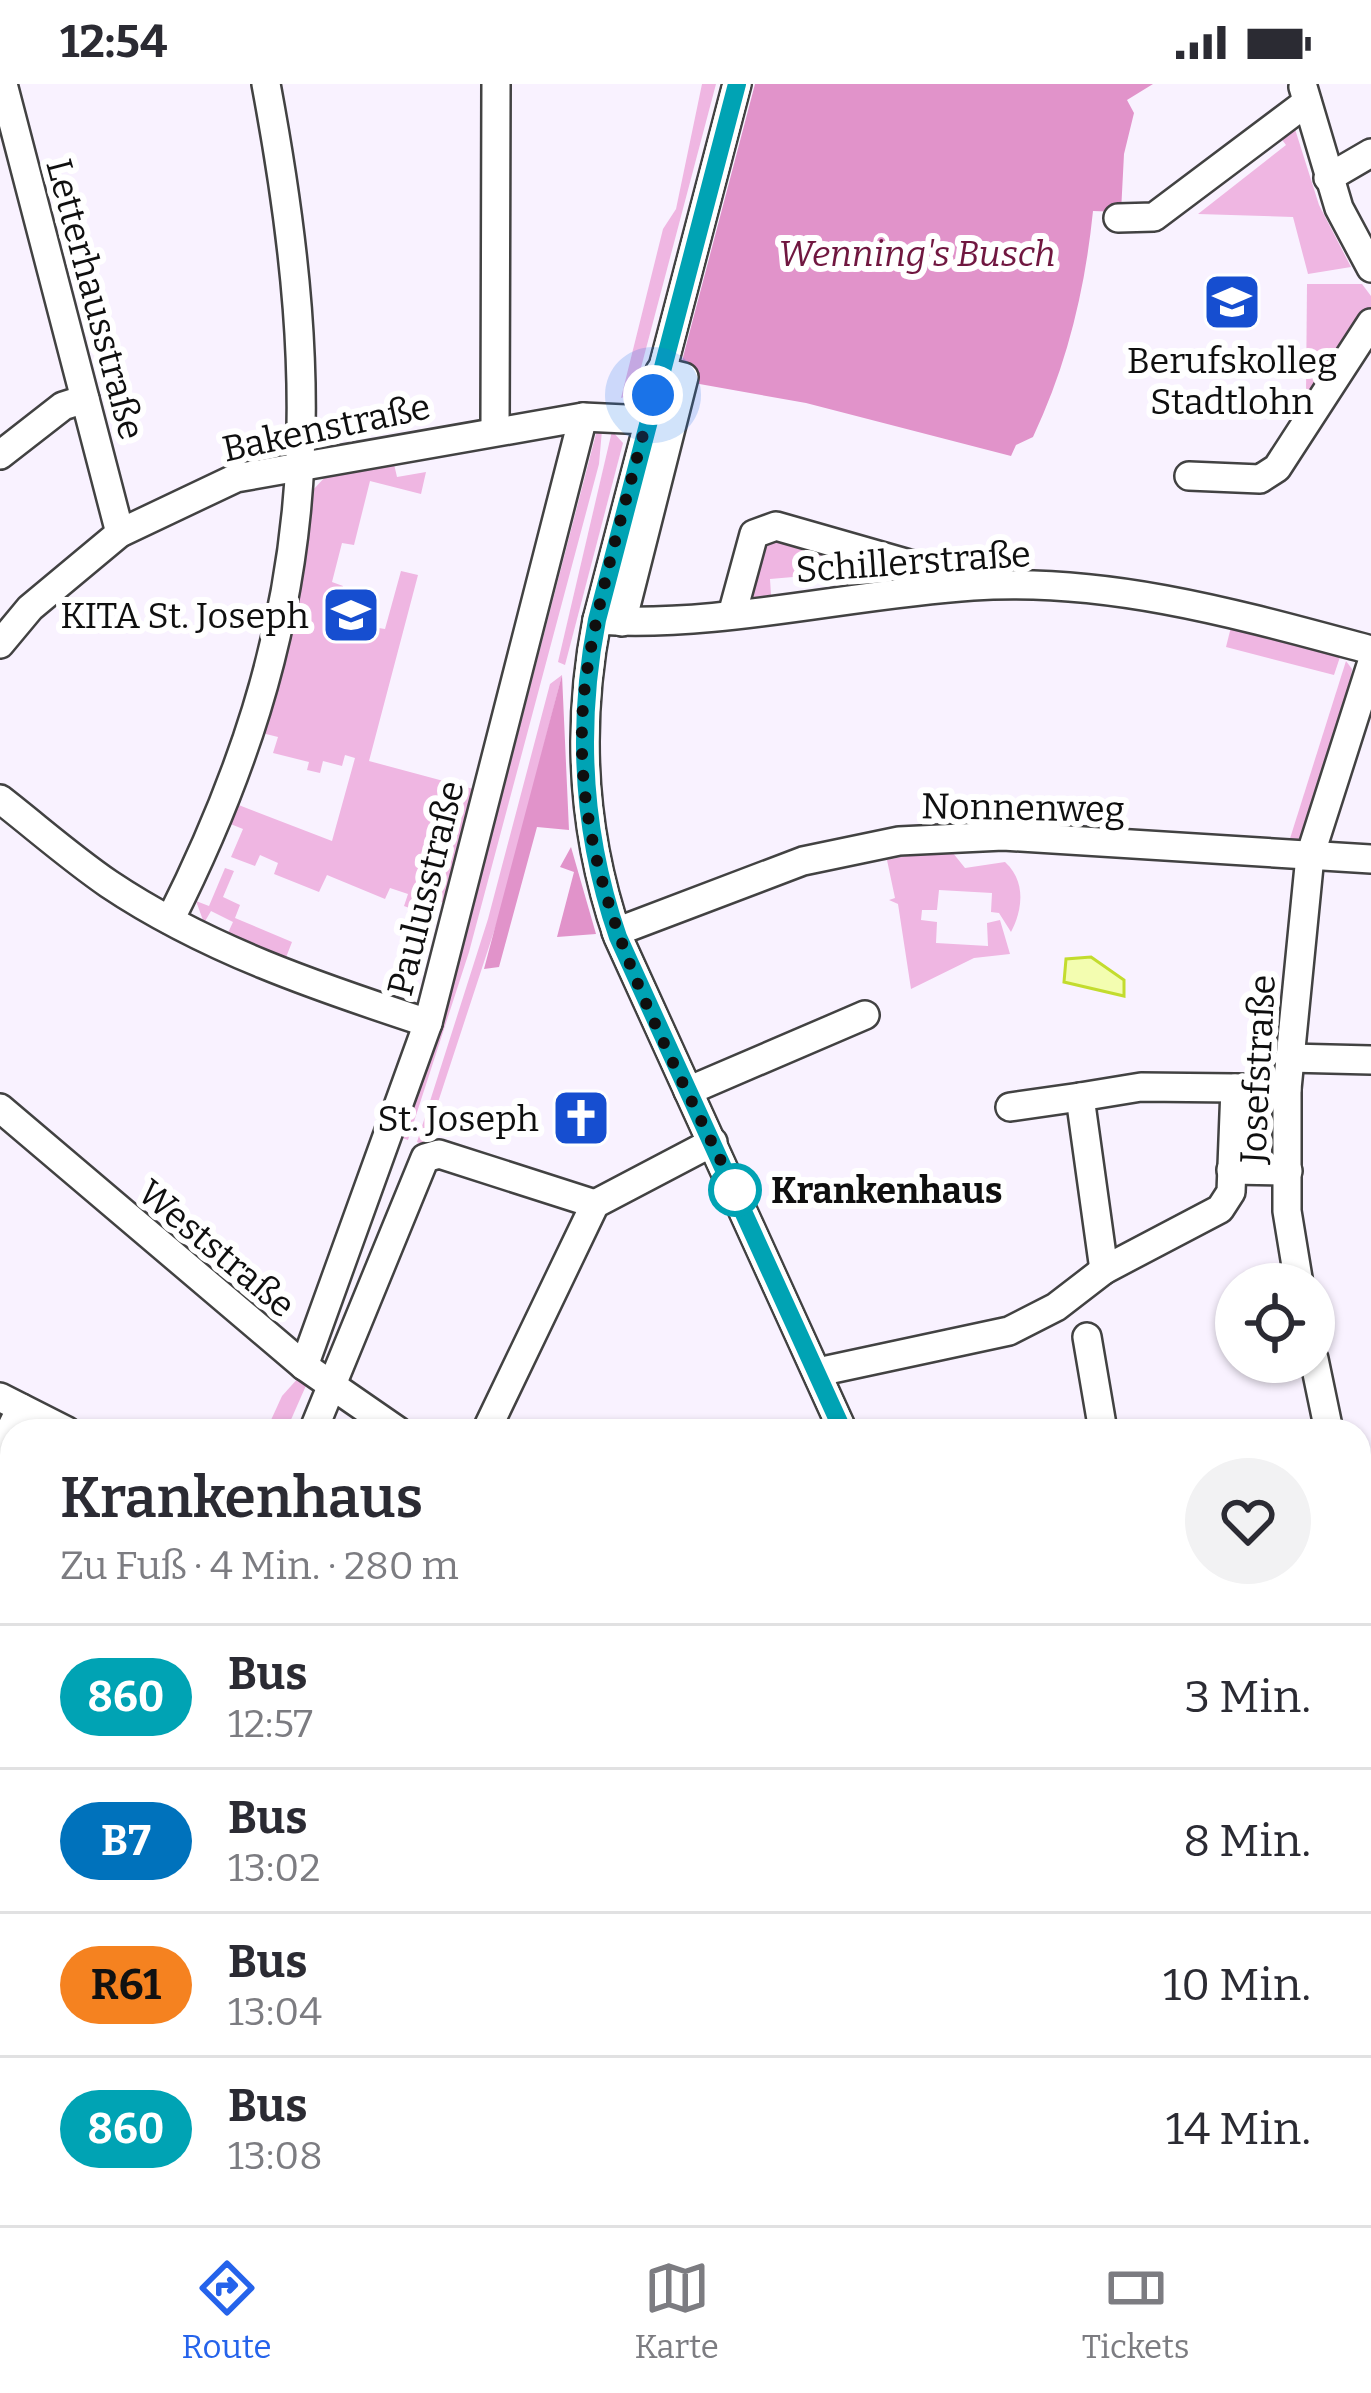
<!DOCTYPE html>
<html lang="de">
<meta charset="utf-8">
<style>
body{margin:0;font-family:Bitter,serif;background:#f2f2f3;color:#2b2b33;height:100vh;display:flex;flex-direction:column;font-size:45px;white-space:nowrap}
*{box-sizing:border-box;margin:0}
p{font-size:39px;color:#7c7c81}
.icon{flex:none;width:66px;height:66px;fill:none;stroke:currentColor;stroke-width:2;stroke-linecap:round;stroke-linejoin:round}
.map{position:relative;flex:1;overflow:hidden}
.sheet{position:absolute;left:0px;top:1335px;width:1371px;height:807px;display:flex;flex-direction:column;background:#fff;border-radius:36px 36px 0 0;box-shadow:0 3px 9px #0004}
.sheet>*{flex:none}
.badge{padding:0 24px;border-radius:39px;font-size:42px;line-height:78px}
.controls{position:absolute;left:1215px;top:1179px;display:grid;gap:24px}
.controls a{display:grid;place-items:center;width:120px;height:120px;border-radius:50%;background:#fff;box-shadow:0 3px 9px #0004;font-size:60px}
.you{position:absolute;width:60px;height:60px;margin:-30px;border:9px solid #fff;border-radius:50%;background:#1a73e8;box-shadow:0 0 0 18px #1a73e833}
.map>.badge{position:absolute;translate:-50% -50%;box-shadow:0 0 0 6px #fff}
.round{display:grid;place-items:center;flex:none;width:126px;height:126px;border-radius:63px;background:#f2f2f3}
.summary{display:flex;align-items:center;justify-content:space-between;height:204px;padding:0 60px}
h1{font-size:57px;font-weight:600;line-height:90px}
ul{padding:0;list-style:none}
li{display:flex;align-items:center;gap:36px;height:144px;padding:0 60px;border-top:3px solid #e1e1e2}
li div{flex:1}
li b{display:block;font-size:45px}
li em{font-style:normal}
li .badge{min-width:132px;font-weight:700;text-align:center}
.status{display:flex;justify-content:space-between;align-items:center;height:84px;padding:0 60px;background:#fff;direction:ltr}
.status svg{height:33px;fill:currentColor}
.menu{display:flex;justify-content:space-around;align-items:center;height:168px;border-top:3px solid #e1e1e2;background:#fff;font-size:33px;color:#7c7c81}
.menu a{display:grid;justify-items:center;gap:6px}
.menu .selected{color:#2563eb}
.map>svg:first-child{display:block}
</style>
<div class="status"><b>12:54</b><svg viewBox="0 0 49 12"><path d="M0 12V9h3v3zM5 12V6h3v6zM10 12V3h3v9zM15 12V0h3v12zM26 1h20v11H26zM47 4h2v5h-2z"/></svg></div>
<div class="map">
<svg width="1371" height="2141" viewBox="0 0 1371 2141">
<rect width="100%" height="100%" fill="#f9f2ff"/>
<!-- green -->
<g fill="#efb6e2">
<polygon points="702,0 716,0 634,310 621,314 663,145 676,125"/>
<polygon points="1288,41 1295,45 1319,121 1351,183 1308,190 1293,133 1198,130 1286,61 1277,49"/>
<polygon points="1307,200 1362,200 1371,212 1371,227 1318,310 1306,310"/>
<polygon points="597,346 602,346 599,380 469,868 408,1056 399,1053 464,858"/>
<polygon points="612,347 623,359 565,581 558,578"/>
<polygon points="394,380 397,393 426,388 421,410 370,397 354,461 342,459 332,498 343,502 334,537 385,545 401,487 418,491 369,677 477,706 449,821 435,815 428,831 404,822 408,810 390,804 385,815 327,791 319,808 274,790 278,779 260,771 255,782 231,773 243,745 228,739 236,720 332,757 355,674 345,671 342,682 323,677 320,689 307,686 309,678 273,669 278,653 262,649 301,503 311,408 327,391"/>
<polygon points="771,450 790,461 911,485 912,495 877,500 874,486 770,495 771,511 743,515 754,469"/>
<polygon points="1231,543 1340,573 1334,591 1226,563"/>
<polygon points="1346,577 1352,585 1350,601 1300,761 1287,764"/>
<polygon points="562,591 503,820 424,1061 417,1058 488,835 550,600"/>
<path d="M925,768l28,1 12,15 40,-6c22,20 17,49 6,70l-12,-19 -8,-1 1,-19 -53,-3 -2,20h-15l-1,10 16,2 -1,21 52,3 -1,-23 13,-3 10,34 -36,4 -63,31 -13,-85 -9,-4 6,-2 -8,-38z"/>
<polygon points="225,784 234,787 223,813 240,821 235,834 292,858 285,876 227,851 233,838 211,827 204,839 196,817 209,822"/>
<polygon points="300,1292 308,1297 286,1347 266,1347 282,1312"/>
</g>
<!-- forest -->
<g fill="#e193ca">
<path d="M755,0h398l-26,16 7,13 -10,41 -3,58 -28,-1c-8,79 -26,154 -60,226l-17,8 -5,11 -205,-53 -129,-23z"/>
<polygon points="562,591 569,746 537,743 499,883 484,885"/>
<polygon points="571,763 596,850 557,853 574,788 560,783"/>
</g>
<!-- water -->
<polygon fill="#f3fdb0" stroke="#c3dc2e" stroke-width="3" points="1091,873 1124,896 1124,912 1064,898 1066,875"/>
<g fill="none" stroke-linecap="round" stroke-linejoin="round">
<!-- minor casing -->
<g stroke="#424242" stroke-width="32">
<g id="minor">
<polyline points="3,0 120,449"/>
<path d="M737,0l-140,536c-21,108 -15,213 21,317l225,494"/>
<polyline points="1303,3 1339,124 1371,184"/>
<polyline points="1328,94 1371,69"/>
<polyline points="1118,134 1154,133 1307,18"/>
<polyline points="495,346 496,0"/>
<polyline points="0,371 63,322 85,315"/>
<polyline points="1189,392 1260,395 1277,384 1371,239"/>
<polyline points="733,527 754,450 776,442 937,488 943,504"/>
<path d="M597,536c124,8 252,-26 376,-34 136,-9 268,29 398,64"/>
<polyline points="622,538 684,293 660,287"/>
<polyline points="0,560 30,524 120,449 236,394 583,333 647,336"/>
<path d="M0,715c36,28 71,59 109,85 97,65 209,103 319,139"/>
<path d="M170,836c149,-295 156,-516 96,-836"/>
<polyline points="616,848 803,777 899,757 1003,752 1371,775"/>
<polyline points="1289,974 1371,976"/>
<polyline points="688,1007 865,931"/>
<polyline points="1010,1023 1080,1013"/>
<polyline points="0,1024 304,1282 398,1347"/>
<polyline points="1231,1086 1288,1087"/>
<polyline points="1104,1186 1080,1013 1141,1003 1235,1004"/>
<polyline points="1299,1200 1287,1127 1287,1005 1310,772 1371,581"/>
<polyline points="1087,1253 1103,1347"/>
<polyline points="1314,1275 1329,1347"/>
<polyline points="304,1282 428,939 583,333"/>
<polyline points="818,1288 1009,1247 1056,1223 1104,1186 1220,1125 1231,1108 1235,1004 1287,1005"/>
<polyline points="0,1313 67,1347"/>
<polyline points="313,1347 425,1074 439,1070 595,1120"/>
<polyline points="486,1347 595,1120 713,1058"/>
<polyline points="0,1367 21,1324"/>
<polyline points="0,1433 12,1439"/>
<polyline points="1359,1441 1371,1439"/>
<polyline points="1359,1508 1371,1578"/>
<polyline points="1359,1673 1371,1672"/>
<polyline points="1359,1913 1371,1913"/>
<polyline points="295,2130 306,2141"/>
<polyline points="1138,2130 1178,2141"/>
<polyline points="220,2141 226,2130"/>
<polyline points="354,2141 364,2130"/>
<polyline points="680,2141 709,2141"/>
<polyline points="1062,2141 1064,2130"/>
<polyline points="1190,2141 1204,2130"/>
</g>
</g>
<!-- major casing -->
<g stroke="#202020" stroke-width="40">
<g id="major">
<polyline points="0,1730 12,1741"/>
<polyline points="406,2130 417,2141"/>
</g>
</g>
<!-- minor -->
<use href="#minor" stroke="#fff" stroke-width="27"/>
<!-- major -->
<use href="#major" stroke="#b162ff" stroke-width="36"/>
</g>
<g fill="none" stroke-linecap="round" stroke-linejoin="round">
<!-- line casing -->
<g stroke="#fff" stroke-width="27">
<path id="line" d="M737,0l-140,536c-21,108 -15,213 21,317l225,494"/>
</g>
<!-- line -->
<use href="#line" stroke="#00a3b4" stroke-width="18"/>
<!-- walk -->
<path stroke="#0f0f0f" stroke-width="12" stroke-dasharray="0 21.6" d="M653,311c-22,91 -51,183 -66,276 -29,188 70,356 148,519"/>
</g>
<!-- icons -->
<defs>
<g id="school-square" transform="scale(3)"><rect x="-9" y="-9" width="18" height="18" rx="4" fill="#164ed0" stroke="#fff"/><path d="M0-5L7-2L0 1L-7-2ZM-4 1L0 2.5L4 1V4Q0 6-4 4Z" fill="#fff"/></g>
<g id="church-square" transform="scale(3)"><rect x="-9" y="-9" width="18" height="18" rx="4" fill="#164ed0" stroke="#fff"/><path d="M-1.2-6h2.4v3.5h3.3v2.4h-3.3V6h-2.4V-.1h-3.3v-2.4h3.3Z" fill="#fff"/></g>
</defs>
<g fill-rule="evenodd">
<use href="#school-square" x="1232" y="218"/>
<use href="#school-square" x="351" y="531"/>
<use href="#church-square" x="581" y="1034"/>
</g>
<!-- markers -->
<circle fill="#fff" stroke="#00a3b4" stroke-width="6" cx="735" cy="1106" r="24"/>
<g text-anchor="middle" stroke-width="12" stroke-linejoin="round" paint-order="stroke">
<!-- park labels -->
<g font-size="36" font-style="italic" fill="#701740" stroke="#fff">
<text x="917" y="182">Wenning's Busch</text>
</g>
<!-- street labels -->
<g font-size="36" fill="#0f0f0f" stroke="#fff">
<text transform="translate(96 215) rotate(75)" y="13">Letterhausstraße</text>
<text transform="translate(326 343) rotate(-12)" y="13">Bakenstraße</text>
<text transform="translate(913 477) rotate(-4)" y="13">Schillerstraße</text>
<text transform="translate(1023 723) rotate(1)" y="13">Nonnenweg</text>
<text transform="translate(425 804) rotate(-76)" y="13">Paulusstraße</text>
<text transform="translate(1257 985) rotate(-87)" y="13">Josefstraße</text>
<text transform="translate(217 1164) rotate(40)" y="13">Weststraße</text>
</g>
<!-- poi labels -->
<g font-size="36" fill="#0f0f0f" stroke="#fff" text-anchor="end">
<text x="1232" y="289" text-anchor="middle">Berufskolleg<tspan x="1232" dy="41">Stadtlohn</tspan></text>
<text x="309" y="544">KITA St. Joseph</text>
<text x="539" y="1047">St. Joseph</text>
</g>
<!-- stop labels -->
<g font-size="36" font-weight="bold" fill="#0f0f0f" stroke="#fff" text-anchor="start">
<text x="771" y="1119">Krankenhaus</text>
</g>
</g>
</svg>
<div class="controls">
<a><svg class="icon" aria-label="locate" viewBox="0 0 24 24"><circle cx="12" cy="12" r="6"/><path d="M12 2v4M12 18v4M2 12h4M18 12h4"/></svg></a>
</div>
<div class="you" style="left:653px;top:311px"></div>
<section class="sheet">
<div class="summary"><div><h1>Krankenhaus</h1><p>Zu Fuß · 4 Min. · 280 m</p></div><a class="round"><svg class="icon" aria-label="heart" viewBox="0 0 24 24"><path d="M12 20l-8-8c-3-5 5-10 8-4 3-6 11-1 8 4z"/></svg></a></div>
<ul>
<li><span class="badge" style="background:#00a3b4;color:#fff">860</span><div><b>Bus</b><p>12:57</p></div><em>3 Min.</em></li>
<li><span class="badge" style="background:#0072bc;color:#fff">B7</span><div><b>Bus</b><p>13:02</p></div><em>8 Min.</em></li>
<li><span class="badge" style="background:#f58220;color:#111">R61</span><div><b>Bus</b><p>13:04</p></div><em>10 Min.</em></li>
<li><span class="badge" style="background:#00a3b4;color:#fff">860</span><div><b>Bus</b><p>13:08</p></div><em>14 Min.</em></li>
</ul>
</section>
</div>
<nav class="menu">
<a class="selected"><svg class="icon" aria-label="directions" viewBox="0 0 24 24"><path d="M12 3l9 9-9 9-9-9zM9 14v-3h6M13 9l2 2-2 2"/></svg>Route</a>
<a><svg class="icon" aria-label="map" viewBox="0 0 24 24"><path d="M3 6l6-2 6 2 6-2v14l-6 2-6-2-6 2zM9 4v14M15 6v14"/></svg>Karte</a>
<a><svg class="icon" aria-label="tickets" viewBox="0 0 24 24"><path d="M3 7h18v10H3zM15 7v10"/></svg>Tickets</a>
</nav>
